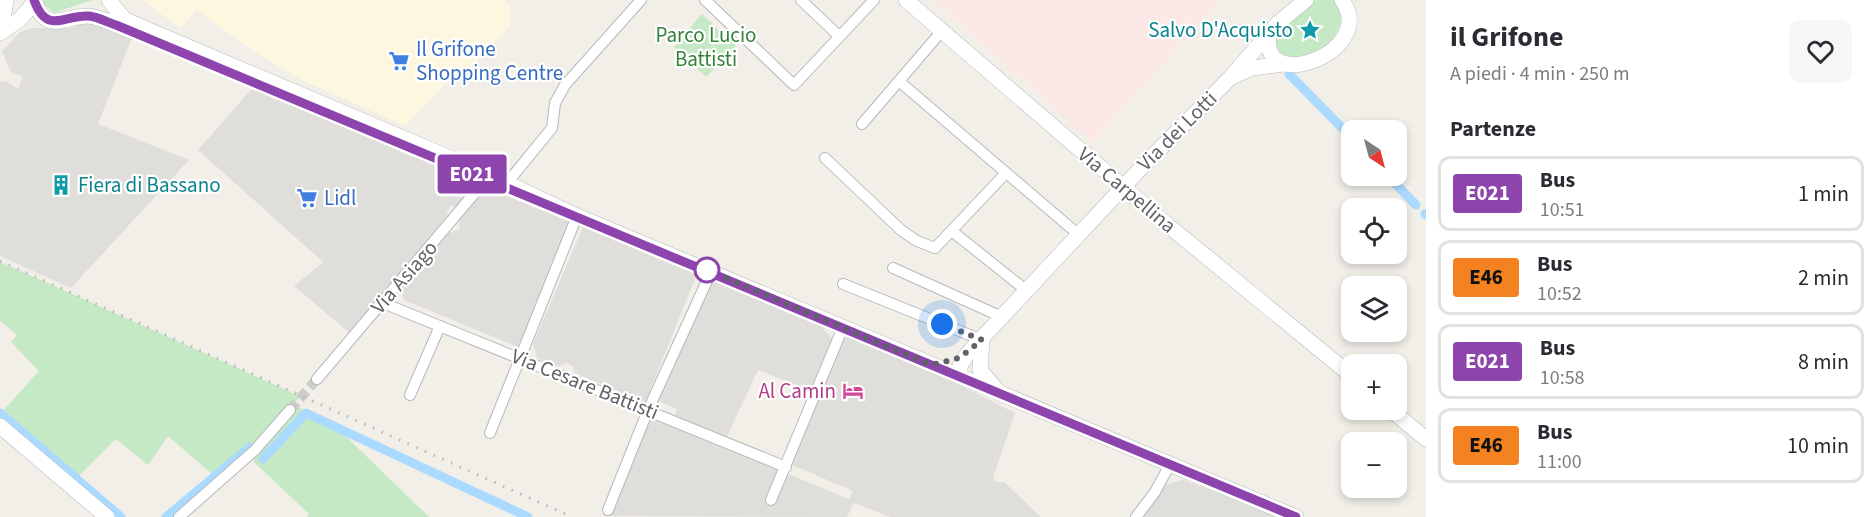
<!DOCTYPE html>
<html lang="it">
<meta charset="utf-8">
<style>
body{margin:0;font-family:"Source Sans 3",sans-serif;background:#f7f7f7;color:#2b2b33;height:100vh;display:flex;flex-direction:column;font-size:22px;white-space:nowrap}
*{box-sizing:border-box;margin:0}
p{font-size:20px;color:#7c7c81}
.icon{flex:none;width:33px;height:33px;fill:none;stroke:currentColor;stroke-width:2;stroke-linecap:round;stroke-linejoin:round}
.map{position:relative;flex:1;overflow:hidden}
.side{display:flex;flex-direction:column;background:#fff;width:450px}
.side>*{flex:none}
.badge{padding:0 12px;border-radius:4px;font-size:21px;line-height:39px}
.needle{width:39px;rotate:144deg}
.fabs{position:absolute;left:1341px;top:120px;display:grid;gap:12px}
.fabs a{display:grid;place-items:center;width:66px;height:66px;border-radius:12px;background:#fff;box-shadow:0 3px 9px #0003;font-size:30px}
.you{position:absolute;width:30px;height:30px;margin:-15px;border:4px solid #fff;border-radius:50%;background:#1a73e8;box-shadow:0 0 0 9px #1a73e833}
.map>.badge{position:absolute;translate:-50% -50%;box-shadow:0 0 0 3px #fff}
h2{padding:0 24px;font-size:22px;line-height:54px}
.round{display:grid;place-items:center;flex:none;width:63px;height:63px;border-radius:12px;background:#f7f7f7}
.head{display:flex;align-items:center;justify-content:space-between;height:102px;padding:0 24px}
h1{font-size:28px;font-weight:700;line-height:45px}
ul{padding:0;list-style:none}
li{display:flex;align-items:center;gap:18px;height:75px;margin:0 12px 9px;padding:0 12px;border:3px solid #e1e1e2;border-radius:12px}
li div{flex:1}
li b{display:block;font-size:22px}
li em{font-style:normal}
li .badge{min-width:66px;font-weight:700;text-align:center}
main{display:flex;flex:1;min-height:0}
.map>svg:first-child{display:block}
</style>
<main>
<div class="map">
<svg width="1426" height="517" viewBox="0 0 1426 517">
<rect width="100%" height="100%" fill="#f1efe8"/>
<!-- commercial -->
<polygon fill="#fef7e0" points="143,0 504,0 510,7 510,26 460,79 447,82 405,126 298,78 244,45 197,10 180,28"/>
<!-- industrial -->
<g fill="#e0deda">
<polygon points="94,19 133,35 98,124 189,160 71,288 0,256 0,82 6,81 18,89 23,77 10,71 2,51 20,32 32,28 71,28"/>
<polygon points="254,86 396,147 395,149 412,157 413,155 468,179 471,188 456,207 450,206 447,211 448,215 351,334 294,286 323,262 198,150"/>
<polygon points="488,189 569,220 568,223 572,225 518,347 404,300 402,291 410,282 409,278 446,234 460,229 459,221 464,214 478,196"/>
<polygon points="583,227 697,274 645,403 575,373 573,366 566,363 559,367 537,358 533,344"/>
<polygon points="708,279 825,327 824,330 833,339 812,391 758,370 726,438 675,415 677,409 659,401 656,403"/>
<polygon points="848,337 966,388 1015,413 993,478 997,482 1004,482 1041,517 890,517 854,503 847,517 603,516 643,419 649,417 849,499 853,491 790,464 844,339"/>
<polygon points="1183,480 1225,496 1276,517 1141,517 1165,485"/>
</g>
<!-- medical -->
<polygon fill="#fce8e6" points="933,0 1220,0 1093,142"/>
<!-- green -->
<g fill="#c5e8c5">
<polygon points="39,0 92,0 54,13"/>
<path d="M1315,0h21l6,15c-4,32 -32,47 -61,40l-8,-16 28,-29z"/>
<polygon points="702,14 736,46 706,77 674,47"/>
<polygon points="0,262 34,277 300,396 276,426 219,480 168,436 148,465 116,439 73,482 0,420 0,414 39,371 11,342 17,335 0,321"/>
<polygon points="298,407 331,422 429,517 307,517 309,514 253,461"/>
</g>
<g fill="none" stroke-linecap="round" stroke-linejoin="round">
<!-- canal -->
<g stroke="#aadaff" stroke-width="9">
<polyline points="1289,74 1352,138"/>
<polyline points="1388,176 1416,205"/>
<polyline points="1425,214 1426,215"/>
<polyline points="0,413 121,517"/>
<polyline points="263,459 306,413 528,517"/>
<polyline points="166,517 250,447"/>
</g>
<!-- street-tunnel -->
<polyline stroke="#ccccc8" stroke-width="10" stroke-dasharray="10 5" stroke-linecap="butt" points="290,410 317,379"/>
<!-- street casing -->
<g stroke="#b5b8bc" stroke-width="12">
<g id="street">
<polyline points="705,0 794,85 874,0"/>
<polyline points="801,0 839,36"/>
<polyline points="900,82 1079,235"/>
<polyline points="862,124 941,32"/>
<polyline points="825,158 902,231 917,241 935,248 1006,173"/>
<polyline points="507,183 552,128 555,103 565,85 641,0"/>
<polyline points="953,232 1027,291"/>
<polyline points="893,268 1002,317"/>
<polyline points="843,284 982,340"/>
<polyline points="383,303 786,467"/>
<polyline points="317,379 490,175"/>
<polyline points="410,395 440,326"/>
<polyline points="490,433 577,216"/>
<polyline points="771,500 843,327"/>
<polyline points="608,510 648,410 711,272"/>
<polyline points="179,517 255,450 290,410"/>
<polyline points="1136,517 1155,492 1169,466"/>
</g>
</g>
<!-- secondary casing -->
<g stroke="#b6babf" stroke-width="16">
<g id="secondary">
<path d="M34,0c12,36 31,15 55,16 14,2 31,10 44,16"/>
<polyline points="109,0 124,19 144,28 490,175 577,216 1296,517"/>
<polyline points="906,0 1170,227 1352,376"/>
<polyline points="1,31 6,0"/>
<path d="M1270,32c-16,65 110,21 72,-32"/>
<polyline points="0,33 19,20 35,2"/>
<polyline points="1232,77 1252,68 1284,64"/>
<polyline points="982,340 980,370 997,390"/>
<polyline points="960,376 960,366 968,353 1141,168 1230,78 1278,23 1306,0"/>
<polyline points="1391,410 1426,439"/>
<polyline points="0,426 107,517"/>
</g>
</g>
<!-- street -->
<use href="#street" stroke="#fff" stroke-width="10"/>
<!-- secondary -->
<use href="#secondary" stroke="#fff" stroke-width="15"/>
<!-- rail -->
<polyline stroke="#b6b7b8" stroke-width="3" stroke-dasharray="1.5 8" stroke-linecap="butt" points="0,261 572,517"/>
</g>
<g fill="none" stroke-linecap="round" stroke-linejoin="round">
<!-- line casing -->
<g stroke="#fff" stroke-width="14">
<path id="line" d="M34,0c13,36 31,14 55,16 9,1 18,6 27,9l1180,492"/>
</g>
<!-- line -->
<use href="#line" stroke="#8e44ad" stroke-width="9"/>
<!-- walk -->
<polyline stroke="#5f6368" stroke-width="6" stroke-dasharray="0 10.8" points="707,270 931,365 959,358 982,340 942,324"/>
</g>
<!-- icons -->
<defs>
<g id="sight-bare" transform="scale(1.62)"><path d="M0-6L1.8-2.2L6-1.7L2.9 1.2L3.7 5.4L0 3.3L-3.7 5.4L-2.9 1.2L-6-1.7L-1.8-2.2Z" fill="#0f9aa8" stroke="#fff" stroke-width="2.5" paint-order="stroke"/></g>
<g id="supermarket-bare" transform="scale(1.62)"><path d="M-6-5.5h2.5l.6 2H6L4.5 2H-2.5L-4.4-4H-6ZM-1.5 3.2a1.3 1.3 0 1 0 .1 0ZM3 3.2a1.3 1.3 0 1 0 .1 0Z" fill="#3f7fe0" stroke="#fff" stroke-width="2.5" paint-order="stroke"/></g>
<g id="building-bare" transform="scale(1.62)"><path d="M-4-6H4V6H1V3H-1V6H-4ZM-2.5-4.3h1.7v1.8h-1.7ZM.8-4.3h1.7v1.8H.8ZM-2.5-1h1.7V.8h-1.7ZM.8-1h1.7V.8H.8Z" fill="#0f9aa8" stroke="#fff" stroke-width="2.5" paint-order="stroke"/></g>
<g id="hotel-bare" transform="scale(1.62)"><path d="M-6-4.5h1.5V1H6V5H4.5V3h-9V5H-6ZM-4 0a1.8 1.8 0 1 1 3.6 0ZM.5 0V-2.5h3Q6-2.5 6 0Z" fill="#d1479c" stroke="#fff" stroke-width="2.5" paint-order="stroke"/></g>
</defs>
<g fill-rule="evenodd">
<use href="#sight-bare" x="1310" y="30"/>
<use href="#supermarket-bare" x="399" y="61"/>
<use href="#building-bare" x="61" y="185"/>
<use href="#supermarket-bare" x="307" y="198"/>
<use href="#hotel-bare" x="853" y="391"/>
</g>
<!-- markers -->
<circle fill="#fff" stroke="#8e44ad" stroke-width="3" cx="707" cy="270" r="12"/>
<g text-anchor="middle" stroke-width="4.5" stroke-linejoin="round" paint-order="stroke">
<!-- culture labels -->
<g font-size="21" fill="#0d838f" stroke="#fff" text-anchor="end">
<text x="1293" y="37">Salvo D'Acquisto</text>
<text x="78" y="192" text-anchor="start">Fiera di Bassano</text>
</g>
<!-- park labels -->
<g font-size="21" fill="#348238" stroke="#fff">
<text x="706" y="42">Parco Lucio<tspan x="706" dy="24">Battisti</tspan></text>
</g>
<!-- shop labels -->
<g font-size="21" fill="#366cbe" stroke="#fff" text-anchor="start">
<text x="416" y="56">Il Grifone<tspan x="416" dy="24">Shopping Centre</tspan></text>
<text x="324" y="205">Lidl</text>
</g>
<!-- street labels -->
<g font-size="21" fill="#5f6368" stroke="#fff">
<text transform="translate(1177 131) rotate(-45)" y="7">Via dei Lotti</text>
<text transform="translate(1127 190) rotate(40)" y="7">Via Carpellina</text>
<text transform="translate(404 277) rotate(-49)" y="7">Via Asiago</text>
<text transform="translate(585 384) rotate(22)" y="7">Via Cesare Battisti</text>
</g>
<!-- hotel labels -->
<g font-size="21" fill="#b23c85" stroke="#fff" text-anchor="end">
<text x="836" y="398">Al Camin</text>
</g>
</g>
</svg>
<div class="fabs">
<a><svg class="needle" viewBox="-14 -14 28 28"><path d="M0-13l5 13h-10z" fill="#e53935"/><path d="M0 13l5-13h-10z" fill="#7c7c81"/></svg></a>
<a><svg class="icon" aria-label="locate" viewBox="0 0 24 24"><circle cx="12" cy="12" r="6"/><path d="M12 2v4M12 18v4M2 12h4M18 12h4"/></svg></a>
<a><svg class="icon" aria-label="layers" viewBox="0 0 24 24"><path d="M12 4l9 5-9 5-9-5zM3 14l9 5 9-5"/></svg></a>
<a>+</a>
<a>−</a>
</div>
<div class="you" style="left:942px;top:324px"></div>
<b class="badge" style="left:472px;top:174px;background:#8e44ad;color:#fff">E021</b>
</div>
<section class="side">
<div class="head"><div><h1>il Grifone</h1><p>A piedi · 4 min · 250 m</p></div><a class="round"><svg class="icon" aria-label="heart" viewBox="0 0 24 24"><path d="M12 20l-8-8c-3-5 5-10 8-4 3-6 11-1 8 4z"/></svg></a></div>
<h2>Partenze</h2>
<ul>
<li><span class="badge" style="background:#8e44ad;color:#fff">E021</span><div><b>Bus</b><p>10:51</p></div><em>1 min</em></li>
<li><span class="badge" style="background:#f58220;color:#111">E46</span><div><b>Bus</b><p>10:52</p></div><em>2 min</em></li>
<li><span class="badge" style="background:#8e44ad;color:#fff">E021</span><div><b>Bus</b><p>10:58</p></div><em>8 min</em></li>
<li><span class="badge" style="background:#f58220;color:#111">E46</span><div><b>Bus</b><p>11:00</p></div><em>10 min</em></li>
</ul>
</section>
</main>
